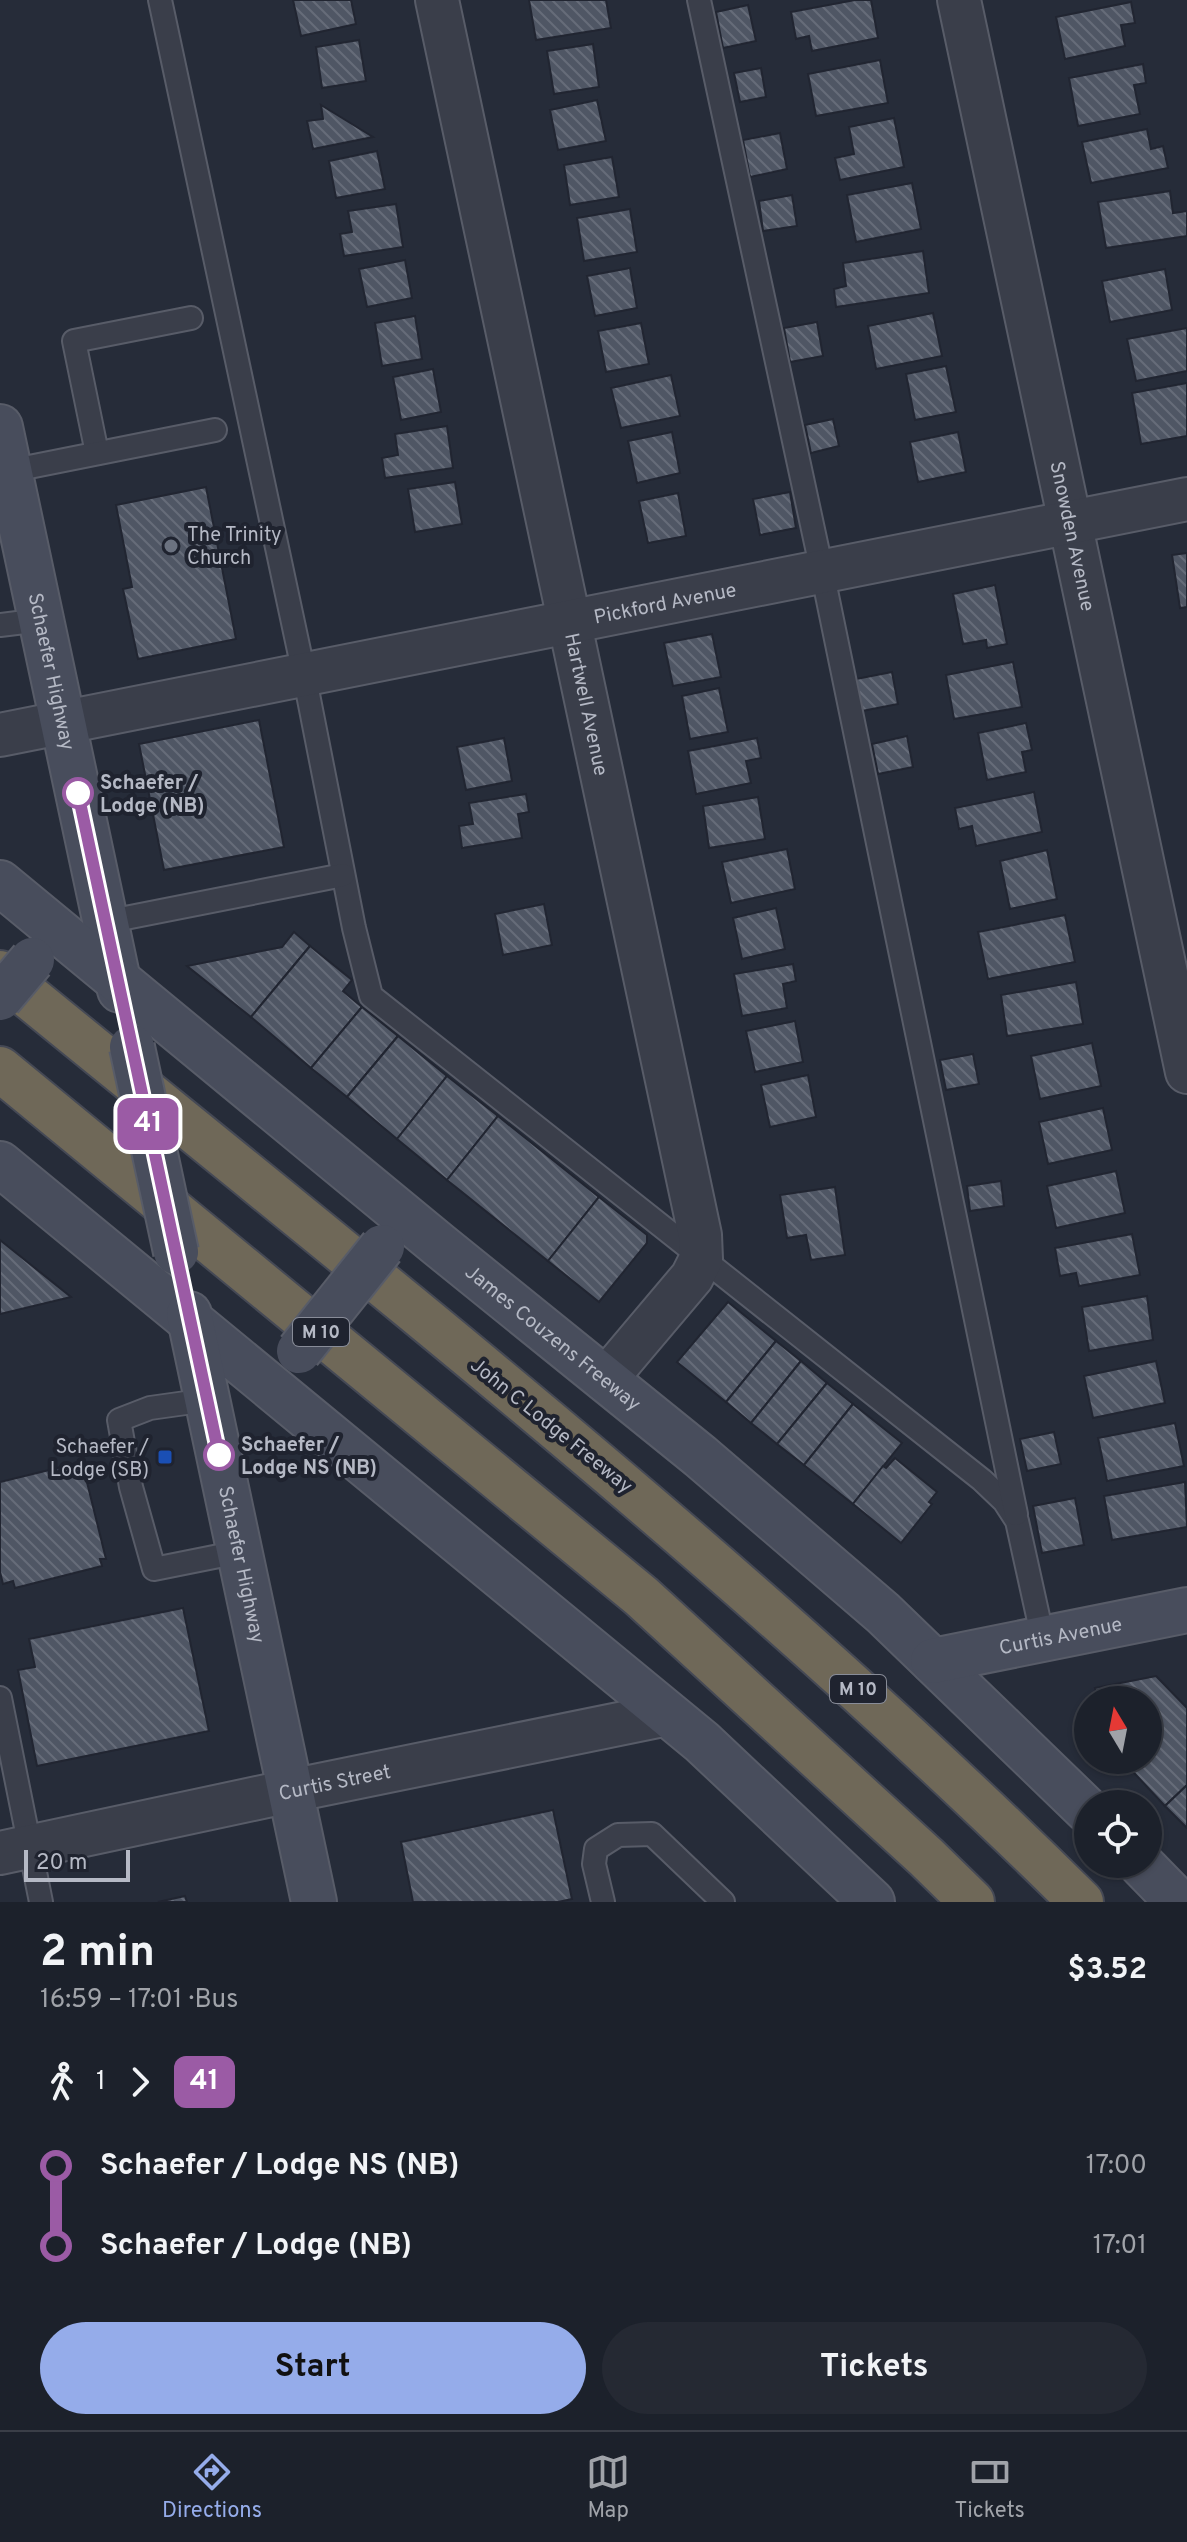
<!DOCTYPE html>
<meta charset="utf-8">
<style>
body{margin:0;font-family:Overpass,sans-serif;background:#252933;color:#f1f3f6;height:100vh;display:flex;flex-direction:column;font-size:30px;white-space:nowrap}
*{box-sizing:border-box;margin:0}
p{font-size:26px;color:#a0a3a9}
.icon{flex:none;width:44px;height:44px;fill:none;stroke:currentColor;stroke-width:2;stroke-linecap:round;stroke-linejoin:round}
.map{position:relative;height:1902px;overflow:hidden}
.details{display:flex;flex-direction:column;background:#1c212b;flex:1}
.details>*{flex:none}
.badge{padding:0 16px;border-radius:12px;font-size:28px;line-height:52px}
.needle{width:52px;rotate:350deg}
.controls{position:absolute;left:1074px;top:1686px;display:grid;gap:16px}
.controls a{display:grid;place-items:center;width:88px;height:88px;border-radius:50%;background:#1c212b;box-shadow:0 2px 6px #0004,0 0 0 2px #3a3e47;font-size:40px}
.scale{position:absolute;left:24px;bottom:20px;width:106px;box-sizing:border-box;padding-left:8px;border:4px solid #b5b9c5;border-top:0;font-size:22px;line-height:28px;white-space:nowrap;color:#b5b9c5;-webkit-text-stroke:6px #1f232f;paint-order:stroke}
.map>.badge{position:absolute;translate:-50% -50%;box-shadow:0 0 0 4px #fff}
.legs{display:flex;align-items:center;gap:12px;height:88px;padding:0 40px;font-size:26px}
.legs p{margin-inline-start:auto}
.headline{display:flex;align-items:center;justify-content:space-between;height:136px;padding:0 40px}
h1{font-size:44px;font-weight:700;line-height:60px}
.action{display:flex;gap:16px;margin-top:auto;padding:16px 40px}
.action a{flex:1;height:92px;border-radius:48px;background:#95acea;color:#111;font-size:32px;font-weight:700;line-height:92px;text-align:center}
.action a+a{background:#252933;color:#f1f3f6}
ul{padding:0 40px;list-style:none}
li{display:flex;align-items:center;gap:28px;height:80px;font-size:30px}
li i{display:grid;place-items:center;width:12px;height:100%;margin:0 10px;background:currentColor}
li i::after{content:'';width:20px;height:20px;margin:-10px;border:6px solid;border-radius:50%;background:#1c212b}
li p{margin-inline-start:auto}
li:first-child i{background:linear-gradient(#0000 50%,currentColor 0)}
li:last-child i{background:linear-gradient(currentColor 50%,#0000 0)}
.menu{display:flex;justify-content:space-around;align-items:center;height:112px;border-top:2px solid #3a3e47;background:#1c212b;font-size:22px;color:#a0a3a9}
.menu a{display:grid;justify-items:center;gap:4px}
.menu .on{color:#95acea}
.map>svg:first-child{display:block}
</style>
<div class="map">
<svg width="1187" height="1902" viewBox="0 0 1187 1902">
<defs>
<pattern id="building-back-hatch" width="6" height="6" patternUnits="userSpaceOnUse" patternTransform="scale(2)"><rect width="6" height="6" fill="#4f5664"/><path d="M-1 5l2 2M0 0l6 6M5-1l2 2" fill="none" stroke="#666c79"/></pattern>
</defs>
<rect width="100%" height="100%" fill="#262c39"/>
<!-- building -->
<g fill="url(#building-back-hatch)" stroke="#212531" stroke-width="2">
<polygon points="293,0 351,0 356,24 301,36"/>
<polygon points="529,0 606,0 611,28 536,40"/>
<polygon points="855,0 871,0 878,38 812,51 809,36 796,39 791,12"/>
<polygon points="1131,2 1135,23 1121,25 1125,46 1065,59 1056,17"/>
<polygon points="748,5 756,41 723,48 716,12"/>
<polygon points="359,40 366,81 322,88 316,47"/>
<polygon points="593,44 599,87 554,94 547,51"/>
<polygon points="880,60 888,103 816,116 808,74"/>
<polygon points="1143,64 1146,83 1134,85 1140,114 1078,126 1069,78"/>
<polygon points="761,68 766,97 740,102 734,73"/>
<polygon points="597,100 606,141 558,150 550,110"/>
<polygon points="321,105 373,137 313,149 307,121 323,119"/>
<polygon points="894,118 904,167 840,180 835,158 854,154 849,127"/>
<polygon points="1147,129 1151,149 1163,146 1168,168 1091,183 1082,142"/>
<polygon points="780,133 787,169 750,177 743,140"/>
<polygon points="377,151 385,189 336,198 329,161"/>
<polygon points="612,157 619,197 570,205 564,165"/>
<polygon points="912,183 921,229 856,242 847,195"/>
<polygon points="1170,191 1173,213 1187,211 1187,236 1106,248 1098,202"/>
<polygon points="792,195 797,226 763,231 759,201"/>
<polygon points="396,204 403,247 344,256 340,234 352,232 348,211"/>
<polygon points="630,209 637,252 584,261 577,218"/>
<polygon points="923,251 929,293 836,307 834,289 846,286 843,263"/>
<polygon points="405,260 412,298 367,307 359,269"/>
<polygon points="630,268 637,308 595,316 587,276"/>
<polygon points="1165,269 1172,310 1110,322 1102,281"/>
<polygon points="933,313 942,356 876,369 868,326"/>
<polygon points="415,316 422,359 382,366 375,323"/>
<polygon points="817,322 823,356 790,362 784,328"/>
<polygon points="641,323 649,364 606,372 598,331"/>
<polygon points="1187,328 1187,371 1136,381 1127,339"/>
<polygon points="946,366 956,412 915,420 906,374"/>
<polygon points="433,369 441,412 401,420 393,377"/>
<polygon points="671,375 680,416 621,428 611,388"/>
<polygon points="1187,383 1187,436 1141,444 1132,393"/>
<polygon points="833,419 839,446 811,453 805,425"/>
<polygon points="447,426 453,468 385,478 382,458 398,455 395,434"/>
<polygon points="672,432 680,473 637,483 628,441"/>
<polygon points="958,432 966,472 918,482 910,442"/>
<polygon points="455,482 462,524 415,532 408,489"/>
<polygon points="206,487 236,639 138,659 123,589 132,587 116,505"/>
<polygon points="790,492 796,528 760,535 753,499"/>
<polygon points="678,493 686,536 648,543 639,501"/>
<polygon points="1187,553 1187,607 1180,608 1172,555"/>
<polygon points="995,585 1007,644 987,648 986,640 963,644 953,594"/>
<polygon points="712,634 721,677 673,686 664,643"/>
<polygon points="1013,662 1022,707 954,719 946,675"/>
<polygon points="892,672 898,704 862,711 856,679"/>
<polygon points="719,688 728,732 690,739 682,696"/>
<polygon points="259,720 284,847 164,870 139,744"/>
<polygon points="1026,723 1032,750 1022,752 1026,772 987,780 978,733"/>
<polygon points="907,736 913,767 878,774 872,744"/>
<polygon points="504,738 512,781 466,790 457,747"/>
<polygon points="757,738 761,758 746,761 751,783 696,794 688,751"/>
<polygon points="1034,792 1042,832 976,846 972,826 959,829 955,808"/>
<polygon points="526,794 529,812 518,814 522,838 462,848 459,826 473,824 469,803"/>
<polygon points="758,797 765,839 709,848 703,806"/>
<polygon points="787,849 795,889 731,903 722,862"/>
<polygon points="1047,850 1057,899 1010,909 1000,861"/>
<polygon points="544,904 552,945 503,955 495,914"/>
<polygon points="776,908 785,949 742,959 733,918"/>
<polygon points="1065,915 1075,962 988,979 978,932"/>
<polygon points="294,932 310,946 251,1017 187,966 282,947"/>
<polygon points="310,946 352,980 343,991 362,1007 311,1068 251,1017"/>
<polygon points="793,964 796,981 783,984 787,1008 742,1016 734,974"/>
<polygon points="1076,982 1083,1024 1007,1036 1001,995"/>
<polygon points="362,1007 398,1036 347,1097 311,1068"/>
<polygon points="795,1021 803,1062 755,1072 746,1031"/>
<polygon points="398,1036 447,1076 397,1139 347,1097"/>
<polygon points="1092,1043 1101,1086 1040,1099 1031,1056"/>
<polygon points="973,1054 979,1084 946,1090 940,1060"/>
<polygon points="808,1075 816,1117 770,1127 761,1085"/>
<polygon points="447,1076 498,1116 447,1180 397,1139"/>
<polygon points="1103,1108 1112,1150 1048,1164 1039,1122"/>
<polygon points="498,1116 599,1197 548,1261 447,1180"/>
<polygon points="1116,1171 1125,1213 1056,1228 1047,1186"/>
<polygon points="1001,1181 1004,1206 970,1211 967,1186"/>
<polygon points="835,1187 845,1255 811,1260 806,1235 787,1238 780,1195"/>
<polygon points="599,1197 647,1235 647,1243 599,1302 548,1261"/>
<polygon points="1132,1234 1140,1275 1079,1286 1076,1273 1060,1276 1055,1248"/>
<polygon points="0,1240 71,1297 0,1314"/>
<polygon points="1147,1296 1153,1340 1089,1351 1082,1307"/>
<polygon points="728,1302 776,1341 726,1402 677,1362"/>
<polygon points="776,1341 801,1361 751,1423 726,1402"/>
<polygon points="801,1361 827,1383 777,1444 751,1423"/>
<polygon points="1156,1361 1165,1403 1093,1418 1084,1376"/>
<polygon points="827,1383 853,1404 804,1465 777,1444"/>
<polygon points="853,1404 902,1443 853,1504 804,1465"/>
<polygon points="1175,1423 1184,1466 1107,1481 1098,1438"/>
<polygon points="1054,1432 1061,1464 1027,1471 1020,1439"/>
<polygon points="895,1458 937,1492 929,1502 932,1504 901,1543 853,1504 883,1466 886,1468"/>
<polygon points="82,1462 106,1559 100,1559 102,1566 15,1588 13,1581 3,1584 0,1572 0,1482"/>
<polygon points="1185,1482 1187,1527 1112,1540 1104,1496"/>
<polygon points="1075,1498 1084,1545 1042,1553 1033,1506"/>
<polygon points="183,1608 209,1731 37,1766 18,1670 35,1667 29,1639"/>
<polygon points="1156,1676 1187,1708 1187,1785 1165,1806 1122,1760 1148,1760 1148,1700 1098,1700 1095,1688"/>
<polygon points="1187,1785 1187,1828 1165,1806"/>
<polygon points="553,1810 572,1899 558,1902 413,1902 401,1842"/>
<polygon points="185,1896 187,1902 158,1902"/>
</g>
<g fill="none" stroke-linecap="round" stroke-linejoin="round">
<!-- lane casing -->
<g stroke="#585c68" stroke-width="26">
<g id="lane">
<polyline points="160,0 304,674 354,928 371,996 982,1480 1004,1501 1017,1521 1043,1639"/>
<polyline points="699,0 822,571 1016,1514"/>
<polyline points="97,453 74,341 191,318"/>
<polyline points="9,471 215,430"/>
<polyline points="0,625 41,620"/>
<polyline points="105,922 343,875"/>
<polyline points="207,1400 150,1408 119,1420 131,1487 154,1569 239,1552"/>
<polyline points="0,1698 41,1902"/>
<polyline points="603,1902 594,1864 596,1849 618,1835 652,1834 723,1902"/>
</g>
</g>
<!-- street casing -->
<g stroke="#585c68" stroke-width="46">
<g id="street">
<path id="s1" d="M437,0l263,1235 1,24 -9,18 -87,103"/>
<path id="s2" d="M959,0l228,1072"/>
<path id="s3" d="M0,735l1187,-236"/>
<path id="s4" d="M0,1853l290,-62 378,-77"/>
</g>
</g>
<!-- secondary casing -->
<g stroke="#585c68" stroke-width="48">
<g id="secondary">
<path id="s5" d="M0,427l120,563"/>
<path id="s6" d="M0,883l439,362 261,211 183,157 205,198"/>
<polyline points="0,1164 702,1742 872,1902"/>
<path id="s7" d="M189,1314l125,588"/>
<path id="s8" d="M933,1661l254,-51"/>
<polyline points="1141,1864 1178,1902"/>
</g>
</g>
<!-- highway casing -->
<g stroke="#454955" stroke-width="48">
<g id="highway">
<path d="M0,973c368,301 743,594 1081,929"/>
<polyline points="0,1069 641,1596 926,1857 972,1902"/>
</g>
</g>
<!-- lane -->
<use href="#lane" stroke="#3a3e4a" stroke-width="22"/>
<!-- street -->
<use href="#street" stroke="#3a3e4a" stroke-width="42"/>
<!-- secondary -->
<use href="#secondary" stroke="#484d5c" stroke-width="44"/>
<!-- highway -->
<use href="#highway" stroke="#6f6858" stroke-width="44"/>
<!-- secondary-bridge casing -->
<g stroke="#585c68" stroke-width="48" stroke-linecap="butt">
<g id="secondary-bridge">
<polyline points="0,998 32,960"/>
<polyline points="132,1047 176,1252"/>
<polyline points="299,1351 382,1247"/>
</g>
</g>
<!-- secondary-bridge -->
<use href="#secondary-bridge" stroke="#484d5c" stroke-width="44"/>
</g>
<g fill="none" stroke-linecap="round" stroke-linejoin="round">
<!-- line-1 casing -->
<g stroke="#fff" stroke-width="18">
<polyline id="line-1" points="78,793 219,1455"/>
</g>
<!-- line-1 -->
<use href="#line-1" stroke="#9b5ba5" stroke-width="12"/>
</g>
<!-- markers -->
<circle fill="#6b7280" stroke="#1f232f" stroke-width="3" cx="171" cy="546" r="8"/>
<g fill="#fff" stroke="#9b5ba5" stroke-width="4">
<circle cx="78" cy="793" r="14"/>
<circle cx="219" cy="1455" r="14"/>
</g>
<rect fill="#1a4fb4" stroke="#1f232f" stroke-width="3" x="157" y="1449" width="16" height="16" rx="4"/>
<g text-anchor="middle" stroke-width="8" stroke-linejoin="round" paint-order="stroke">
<!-- shield labels -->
<g fill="#1f232f" stroke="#888c98" stroke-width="2">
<rect x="293" y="1318" width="56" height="28" rx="6"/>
<rect x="830" y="1675" width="56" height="28" rx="6"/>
</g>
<g font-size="18" font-weight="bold" fill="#b5b9c5">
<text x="321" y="1338">M 10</text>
<text x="858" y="1695">M 10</text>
</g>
<!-- poi labels -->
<g font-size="20" fill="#b5b9c5" stroke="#1f232f" text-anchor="start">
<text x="187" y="541">The Trinity<tspan x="187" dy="23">Church</tspan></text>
<text x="149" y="1453" text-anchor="end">Schaefer /<tspan x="149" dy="23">Lodge (SB)</tspan></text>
</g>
<!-- street labels -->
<g font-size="20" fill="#b5b9c5" stroke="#1f232f">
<text dy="7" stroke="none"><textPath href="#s2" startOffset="548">Snowden Avenue</textPath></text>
<text dy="7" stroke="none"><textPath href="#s3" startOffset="678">Pickford Avenue</textPath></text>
<text dy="7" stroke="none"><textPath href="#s5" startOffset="250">Schaefer Highway</textPath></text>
<text dy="7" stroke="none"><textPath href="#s1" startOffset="720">Hartwell Avenue</textPath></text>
<text dy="7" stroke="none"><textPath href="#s6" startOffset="716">James Couzens Freeway</textPath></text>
<text transform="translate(552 1425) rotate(39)" y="7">John C Lodge Freeway</text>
<text dy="7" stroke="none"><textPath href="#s7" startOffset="256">Schaefer Highway</textPath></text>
<text dy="7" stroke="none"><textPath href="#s8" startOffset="130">Curtis Avenue</textPath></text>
<text dy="7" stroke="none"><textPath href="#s4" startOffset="342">Curtis Street</textPath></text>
</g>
<!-- stop labels -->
<g font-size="20" font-weight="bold" fill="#b5b9c5" stroke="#1f232f" text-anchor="start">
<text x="100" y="789">Schaefer /<tspan x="100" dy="23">Lodge (NB)</tspan></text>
<text x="241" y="1451">Schaefer /<tspan x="241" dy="23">Lodge NS (NB)</tspan></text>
</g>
</g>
</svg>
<div class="controls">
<a><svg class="needle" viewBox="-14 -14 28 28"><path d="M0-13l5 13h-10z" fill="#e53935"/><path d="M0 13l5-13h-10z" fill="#a0a3a9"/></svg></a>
<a><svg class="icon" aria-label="locate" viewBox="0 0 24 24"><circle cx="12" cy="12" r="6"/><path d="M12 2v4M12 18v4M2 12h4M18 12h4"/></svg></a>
</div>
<div class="scale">20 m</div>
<b class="badge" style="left:148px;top:1124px;background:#9b5ba5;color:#fff">41</b>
</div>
<section class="details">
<div class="headline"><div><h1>2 min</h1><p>16:59 – 17:01 · Bus</p></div><b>$3.52</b></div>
<div class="legs"><svg class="icon" aria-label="walk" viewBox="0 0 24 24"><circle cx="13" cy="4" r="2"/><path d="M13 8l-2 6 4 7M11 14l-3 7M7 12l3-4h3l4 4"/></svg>1<svg class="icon" aria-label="forward" viewBox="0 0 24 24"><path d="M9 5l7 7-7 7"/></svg><b class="badge" style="background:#9b5ba5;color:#fff">41</b></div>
<ul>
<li><i style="color:#9b5ba5"></i><b>Schaefer / Lodge NS (NB)</b><p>17:00</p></li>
<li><i style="color:#9b5ba5"></i><b>Schaefer / Lodge (NB)</b><p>17:01</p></li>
</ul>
<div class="action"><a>Start</a><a>Tickets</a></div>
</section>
<nav class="menu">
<a class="on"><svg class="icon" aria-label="directions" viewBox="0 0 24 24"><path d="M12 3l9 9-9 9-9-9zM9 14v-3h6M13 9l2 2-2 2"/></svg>Directions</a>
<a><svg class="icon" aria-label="map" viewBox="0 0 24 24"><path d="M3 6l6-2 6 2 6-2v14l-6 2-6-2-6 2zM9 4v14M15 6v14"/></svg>Map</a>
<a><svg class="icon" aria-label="tickets" viewBox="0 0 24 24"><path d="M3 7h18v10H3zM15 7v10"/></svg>Tickets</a>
</nav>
